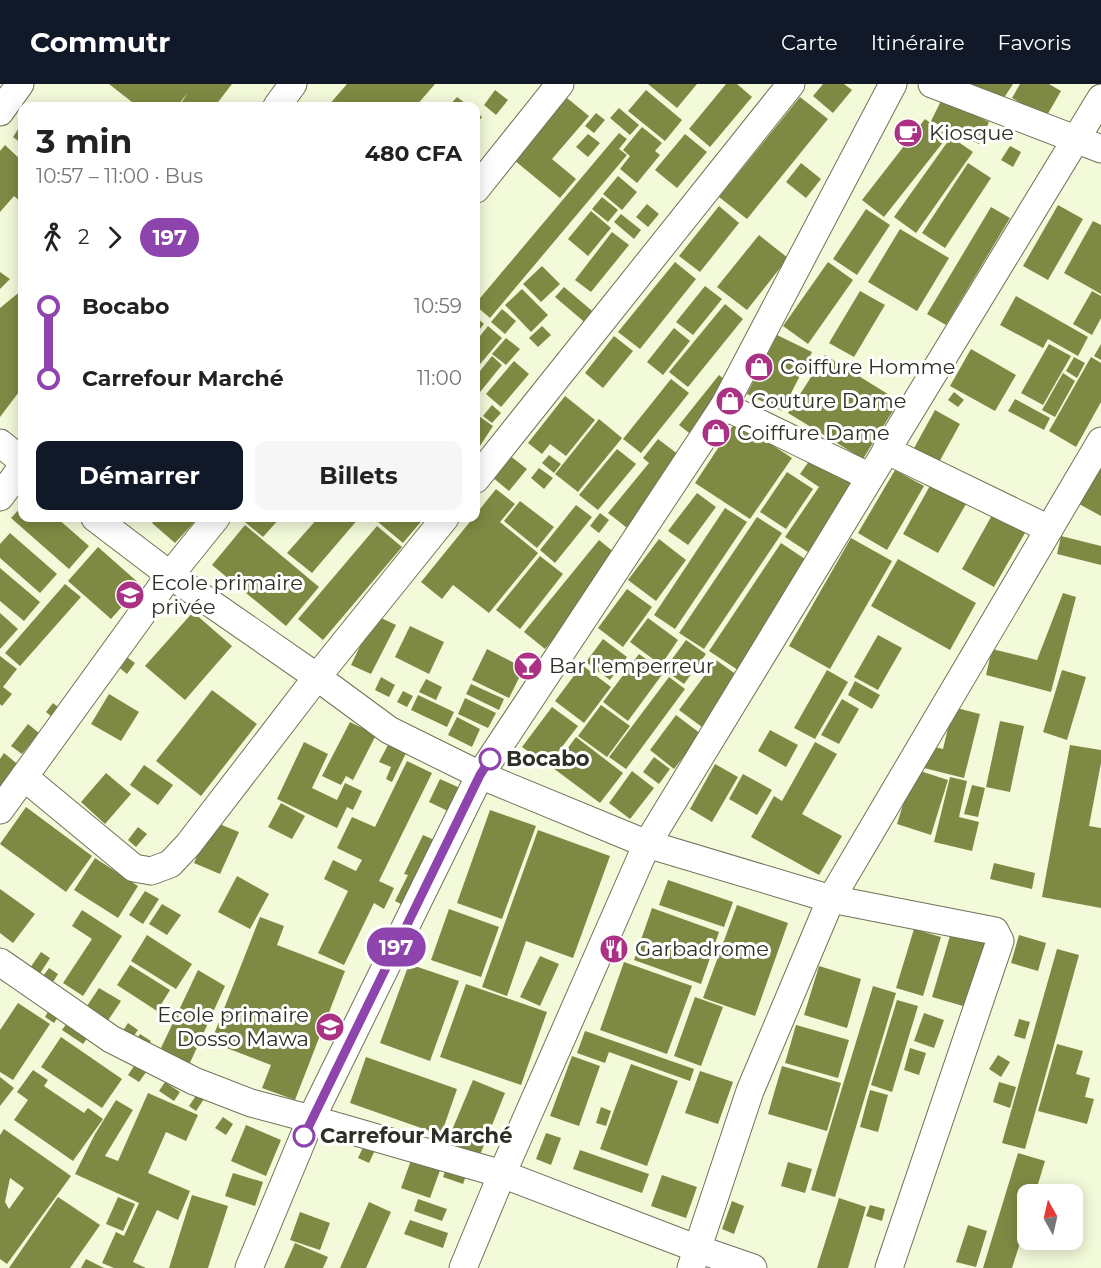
<!DOCTYPE html>
<html lang="fr">
<meta charset="utf-8">
<style>
body{margin:0;font-family:Montserrat,sans-serif;background:#f6f6f6;color:#222;height:100vh;display:flex;flex-direction:column;font-size:22px;white-space:nowrap}
*{box-sizing:border-box;margin:0}
p{font-size:20px;color:#767676}
.icon{flex:none;width:33px;height:33px;fill:none;stroke:currentColor;stroke-width:2;stroke-linecap:round;stroke-linejoin:round}
.map{position:relative;flex:1;overflow:hidden}
.drawer{position:absolute;left:18px;top:18px;width:462px;height:420px;display:flex;flex-direction:column;background:#fff;border-radius:12px;box-shadow:0 3px 15px #0003}
.drawer>*{flex:none}
.badge{padding:0 12px;border-radius:20px;font-size:21px;line-height:39px}
.needle{width:39px;rotate:352deg}
.fabs{position:absolute;left:1017px;top:1100px;display:grid;gap:12px}
.fabs a{display:grid;place-items:center;width:66px;height:66px;border-radius:12px;background:#fff;box-shadow:0 3px 15px #0003;font-size:30px}
.map>.badge{position:absolute;translate:-50% -50%;box-shadow:0 0 0 3px #fff}
.legs{display:flex;align-items:center;gap:9px;height:66px;padding:0 18px;font-size:20px}
.legs p{margin-inline-start:auto}
.headline{display:flex;align-items:center;justify-content:space-between;height:102px;padding:0 18px}
h1{font-size:33px;font-weight:700;line-height:45px}
.action{display:flex;gap:12px;margin-top:auto;padding:12px 18px}
.action a{flex:1;height:69px;border-radius:12px;background:#111827;color:#fff;font-size:24px;font-weight:700;line-height:69px;text-align:center}
.action a+a{background:#f6f6f6;color:#222}
ul{padding:0 18px;list-style:none}
li{display:flex;align-items:center;gap:21px;height:72px;font-size:22px}
li i{display:grid;place-items:center;width:9px;height:100%;margin:0 8px;background:currentColor}
li i::after{content:'';width:15px;height:15px;margin:-8px;border:4px solid;border-radius:50%;background:#fff}
li p{margin-inline-start:auto}
li:first-child i{background:linear-gradient(#0000 50%,currentColor 0)}
li:last-child i{background:linear-gradient(currentColor 50%,#0000 0)}
header{display:flex;align-items:center;gap:36px;box-sizing:border-box;height:84px;padding:0 30px;background:#111827;color:#fff}
header strong{font-size:28px}
nav{display:flex;gap:33px;margin-inline-start:auto;font-size:21px}
.map>svg:first-child{display:block}
</style>
<header>
<strong>Commutr</strong>
<nav><a>Carte</a><a>Itinéraire</a><a>Favoris</a></nav>
</header>
<div class="map">
<svg width="1101" height="1184" viewBox="0 0 1101 1184">
<rect width="100%" height="100%" fill="#f3fada"/>
<!-- building -->
<g fill="#7e8a43" fill-rule="evenodd">
<polygon points="109,0 232,0 215,22 179,22 188,9 177,22 137,22"/>
<polygon points="347,0 435,0 416,22 328,22"/>
<polygon points="648,0 697,0 677,24"/>
<polygon points="726,0 737,0 752,13 710,63 689,45"/>
<polygon points="823,0 844,0 852,6 833,29 813,12"/>
<polygon points="966,0 1013,0 1000,20"/>
<polygon points="1020,0 1049,0 1061,7 1046,33 1012,14"/>
<polygon points="495,6 508,16 496,31 484,21"/>
<polygon points="646,6 682,36 665,57 628,27"/>
<polygon points="457,13 469,22 449,22"/>
<polygon points="800,13 828,35 747,135 719,113"/>
<polygon points="567,14 589,32 552,75 576,95 560,114 514,76"/>
<polygon points="942,15 989,38 979,60 931,37"/>
<polygon points="619,24 639,41 630,51 610,34"/>
<polygon points="476,28 482,33 476,41"/>
<polygon points="596,29 605,36 594,49 585,42"/>
<polygon points="925,35 948,52 884,133 862,116"/>
<polygon points="22,39 22,60 13,53"/>
<polygon points="642,43 662,59 655,67 660,71 637,99 620,85 630,72 623,66"/>
<polygon points="619,49 627,55 619,65 627,71 490,234 476,222 476,219"/>
<polygon points="588,50 600,59 588,73 576,63"/>
<polygon points="685,50 707,68 677,104 655,86"/>
<polygon points="951,53 973,68 916,149 894,133"/>
<polygon points="5,61 22,77 22,119 14,112 0,128 0,67"/>
<polygon points="1010,62 1021,68 1013,83 1001,76"/>
<polygon points="801,79 821,95 806,114 786,98"/>
<polygon points="968,79 991,94 945,164 922,149"/>
<polygon points="618,92 637,108 622,126 603,110"/>
<polygon points="602,113 618,126 608,138 592,125"/>
<polygon points="647,120 659,130 648,143 636,133"/>
<polygon points="1058,121 1083,135 1048,196 1023,182"/>
<polygon points="719,122 739,139 700,188 679,172"/>
<polygon points="991,123 1010,134 946,241 927,230"/>
<polygon points="866,125 890,141 857,191 833,175"/>
<polygon points="591,127 611,144 588,172 568,155"/>
<polygon points="621,130 641,146 634,155 614,138"/>
<polygon points="1093,137 1101,141 1101,210 1064,189"/>
<polygon points="900,145 949,174 917,227 868,198"/>
<polygon points="612,148 629,161 591,208 575,196"/>
<polygon points="759,151 788,174 747,226 717,203"/>
<polygon points="675,178 696,195 640,265 618,248"/>
<polygon points="828,178 853,196 808,260 783,242"/>
<polygon points="542,182 560,200 541,218 523,200"/>
<polygon points="0,188 10,195 0,205"/>
<polygon points="705,202 722,215 693,251 676,238"/>
<polygon points="564,203 597,231 588,241 555,213"/>
<polygon points="522,205 548,231 531,248 505,221"/>
<polygon points="22,206 22,304 0,333 0,224"/>
<polygon points="860,207 885,221 854,273 829,259"/>
<polygon points="1092,207 1101,212 1101,234 1092,251 1073,240"/>
<polygon points="1016,212 1088,253 1078,272 1048,255 1043,264 1000,241"/>
<polygon points="725,220 743,235 688,303 669,288"/>
<polygon points="502,225 516,237 505,250 491,238"/>
<polygon points="476,233 484,240 476,250"/>
<polygon points="488,242 502,254 476,285 476,257"/>
<polygon points="542,242 551,251 538,263 529,254"/>
<polygon points="674,244 690,257 663,291 647,278"/>
<polygon points="777,251 812,268 782,327 747,310"/>
<polygon points="614,252 633,267 603,304 585,289"/>
<polygon points="506,254 520,265 506,281 492,270"/>
<polygon points="1049,260 1071,272 1043,321 1021,309"/>
<polygon points="1101,260 1101,276 1094,272"/>
<polygon points="971,265 1016,291 995,327 950,302"/>
<polygon points="825,271 899,317 863,375 788,329"/>
<polygon points="492,272 502,281 476,313 476,292"/>
<polygon points="1074,273 1085,279 1077,294 1066,287"/>
<polygon points="1091,273 1101,279 1101,318 1076,363 1049,347"/>
<polygon points="514,277 529,290 501,323 486,310"/>
<polygon points="1063,289 1075,297 1055,333 1042,326"/>
<polygon points="719,291 733,302 693,352 679,341"/>
<polygon points="671,295 689,309 641,369 623,355"/>
<polygon points="954,308 964,316 958,323 948,316"/>
<polygon points="565,312 595,336 566,372 550,360 542,370 528,359"/>
<polygon points="1015,315 1050,334 1044,346 1008,327"/>
<polygon points="492,321 501,329 492,339 483,332"/>
<polygon points="935,326 960,340 938,380 913,366"/>
<polygon points="476,330 493,342 476,368"/>
<polygon points="599,335 622,354 578,408 555,390"/>
<polygon points="736,337 792,374 750,435 695,399"/>
<polygon points="658,355 687,377 631,447 608,429 649,379 643,374"/>
<polygon points="617,365 636,380 598,426 579,411"/>
<polygon points="509,371 527,385 509,407 492,393"/>
<polygon points="549,371 561,380 554,389 542,379"/>
<polygon points="812,373 854,400 808,468 785,453 819,403 800,390"/>
<polygon points="1101,382 1101,432 1079,420"/>
<polygon points="539,384 553,394 544,405 531,394"/>
<polygon points="895,386 924,402 887,466 858,449"/>
<polygon points="787,388 813,405 786,445 760,428"/>
<polygon points="931,400 966,420 938,469 903,450"/>
<polygon points="496,405 515,420 500,438 538,469 489,529 453,501 442,515 421,498 473,434 476,434 476,430"/>
<polygon points="697,409 716,423 688,461 668,447"/>
<polygon points="520,417 554,443 537,464 504,437"/>
<polygon points="576,421 592,433 555,479 540,466"/>
<polygon points="22,422 22,434 57,434 89,462 69,485 11,434"/>
<polygon points="725,424 747,438 675,545 654,531"/>
<polygon points="996,424 1029,442 994,503 962,485"/>
<polygon points="600,429 609,436 599,449 590,442"/>
<polygon points="757,433 782,449 704,565 679,549"/>
<polygon points="157,434 198,434 175,459 152,439"/>
<polygon points="240,434 280,434 263,453"/>
<polygon points="318,434 359,434 312,489 287,469"/>
<polygon points="382,434 424,434 403,459 378,438"/>
<polygon points="245,441 319,503 286,542 212,481"/>
<polygon points="377,442 402,463 323,556 298,535"/>
<polygon points="10,449 57,490 40,509 0,474 0,460"/>
<polygon points="1061,452 1101,462 1101,481 1057,470"/>
<polygon points="851,454 892,477 830,585 789,562"/>
<polygon points="659,455 686,476 656,517 628,496"/>
<polygon points="599,456 620,473 545,565 524,548"/>
<polygon points="781,459 814,481 741,588 709,567"/>
<polygon points="98,463 141,501 111,535 68,497"/>
<polygon points="540,472 563,490 520,545 496,526"/>
<polygon points="898,475 976,519 950,566 871,522"/>
<polygon points="0,484 40,518 24,537 0,517"/>
<polygon points="65,500 81,513 20,582 5,569"/>
<polygon points="627,505 652,523 623,563 598,544"/>
<polygon points="1063,509 1076,513 1051,608 986,591 992,565 1037,576"/>
<polygon points="193,528 232,562 185,616 145,582"/>
<polygon points="0,529 18,545 0,565"/>
<polygon points="375,531 396,541 371,590 351,581"/>
<polygon points="648,534 678,556 661,581 630,558"/>
<polygon points="410,542 444,558 429,590 395,573"/>
<polygon points="878,551 902,564 878,606 854,593"/>
<polygon points="603,555 627,573 610,596 586,578"/>
<polygon points="686,556 706,570 684,600 664,586"/>
<polygon points="487,565 524,584 509,614 472,596"/>
<polygon points="639,570 664,588 628,637 603,618"/>
<polygon points="124,571 135,579 127,590 116,581"/>
<polygon points="0,572 17,585 3,603 12,610 2,622 0,620"/>
<polygon points="716,576 744,596 706,646 679,626"/>
<polygon points="582,581 611,603 584,639 555,617"/>
<polygon points="827,586 848,598 815,655 794,644"/>
<polygon points="1062,586 1086,593 1067,656 1043,648"/>
<polygon points="381,593 395,601 389,613 375,606"/>
<polygon points="669,593 685,605 626,685 609,673"/>
<polygon points="426,595 442,603 436,616 419,608"/>
<polygon points="855,597 880,611 872,625 848,611"/>
<polygon points="471,600 504,615 499,626 466,610"/>
<polygon points="212,606 257,640 201,712 156,677"/>
<polygon points="403,607 413,612 407,623 397,618"/>
<polygon points="109,610 139,628 121,657 91,640"/>
<polygon points="418,611 454,628 447,643 411,626"/>
<polygon points="465,614 496,629 488,644 458,630"/>
<polygon points="842,615 859,625 839,660 821,651"/>
<polygon points="53,619 59,624 52,633 46,628"/>
<polygon points="601,621 630,642 607,673 578,652"/>
<polygon points="552,623 578,642 548,681 522,663"/>
<polygon points="953,623 980,630 964,694 924,684 930,662 943,665"/>
<polygon points="676,631 701,650 674,685 650,666"/>
<polygon points="457,633 480,645 472,663 448,651"/>
<polygon points="1000,637 1024,642 1010,708 986,703"/>
<polygon points="350,638 376,651 353,696 346,692 341,701 322,692"/>
<polygon points="28,640 39,649 22,670 11,662"/>
<polygon points="770,646 798,661 786,683 758,667"/>
<polygon points="576,653 623,689 600,719 553,684"/>
<polygon points="304,658 328,670 312,704 337,716 345,699 362,707 353,726 347,723 337,744 277,715"/>
<polygon points="815,658 837,670 802,730 842,752 819,791 751,753 774,712 782,717"/>
<polygon points="388,661 406,669 392,698 386,695 391,683 379,678"/>
<polygon points="1070,661 1101,666 1101,679 1089,742 1101,744 1101,824 1042,813"/>
<polygon points="4,669 20,682 0,704 0,675"/>
<polygon points="654,673 670,685 659,700 643,688"/>
<polygon points="407,677 432,689 379,797 394,804 384,825 374,819 344,881 318,869 348,807 324,795 333,776 356,787 362,776 337,764 352,733 375,743"/>
<polygon points="715,680 738,693 712,738 690,725"/>
<polygon points="144,681 173,701 158,721 130,701"/>
<polygon points="914,685 948,696 931,751 897,740"/>
<polygon points="632,687 654,704 630,735 609,719"/>
<polygon points="106,689 131,710 105,740 81,718"/>
<polygon points="743,690 772,706 757,731 729,715"/>
<polygon points="950,693 967,697 959,733 979,738 972,767 934,758"/>
<polygon points="440,695 460,704 450,728 429,718"/>
<polygon points="972,701 985,704 978,733 964,730"/>
<polygon points="281,719 305,732 292,755 268,743"/>
<polygon points="26,723 92,772 66,808 0,760"/>
<polygon points="490,726 536,742 502,835 457,819"/>
<polygon points="212,737 239,748 220,790 194,779"/>
<polygon points="138,743 147,750 136,763 128,756"/>
<polygon points="538,746 610,772 573,874 526,857 507,912 482,903"/>
<polygon points="423,751 441,759 409,824 395,817 408,791 404,790"/>
<polygon points="95,774 138,802 118,834 74,806"/>
<polygon points="994,779 1035,789 1032,805 990,795"/>
<polygon points="237,792 269,810 250,845 218,828"/>
<polygon points="668,796 733,818 724,843 659,821"/>
<polygon points="0,805 35,830 13,859 0,849"/>
<polygon points="145,807 159,815 143,840 129,831"/>
<polygon points="162,820 181,831 167,851 149,840"/>
<polygon points="737,821 788,839 755,932 703,914"/>
<polygon points="652,824 719,848 701,900 634,876"/>
<polygon points="449,825 499,843 481,893 431,876"/>
<polygon points="82,826 122,852 83,912 63,899 92,855 72,842"/>
<polygon points="260,833 284,842 277,861 345,887 295,1016 262,1004 271,981 211,958"/>
<polygon points="914,845 941,853 923,912 896,904"/>
<polygon points="952,845 990,856 970,924 932,913"/>
<polygon points="147,851 192,880 176,905 131,877"/>
<polygon points="1019,851 1046,859 1038,887 1011,879"/>
<polygon points="1057,865 1079,871 1025,1065 1002,1059"/>
<polygon points="41,868 50,874 39,891 30,884"/>
<polygon points="540,872 559,880 540,922 520,913"/>
<polygon points="624,878 692,902 667,970 600,946"/>
<polygon points="409,880 459,897 430,977 380,959"/>
<polygon points="130,881 170,906 157,927 117,901"/>
<polygon points="819,882 861,895 847,944 804,931"/>
<polygon points="49,884 58,890 48,906 38,899"/>
<polygon points="198,886 225,902 189,981 161,964"/>
<polygon points="466,900 547,928 521,1001 440,973"/>
<polygon points="873,902 896,909 835,1113 811,1106"/>
<polygon points="99,904 121,917 107,938 85,925"/>
<polygon points="695,913 723,923 701,982 674,972"/>
<polygon points="897,916 918,922 892,1008 871,1001"/>
<polygon points="18,919 50,940 13,996 0,988 0,946"/>
<polygon points="49,926 58,933 54,939 45,933"/>
<polygon points="924,929 944,936 934,964 914,957"/>
<polygon points="1019,935 1030,938 1025,955 1014,952"/>
<polygon points="69,936 90,951 83,960 62,946"/>
<polygon points="128,939 138,946 128,960 119,953"/>
<polygon points="796,941 849,956 838,994 785,979"/>
<polygon points="585,947 694,985 690,997 609,968 605,979 577,969"/>
<polygon points="140,950 151,957 144,969 132,962"/>
<polygon points="61,953 122,995 102,1024 41,983"/>
<polygon points="1057,960 1083,967 1076,990 1090,994 1085,1013 1094,1015 1087,1040 1038,1027"/>
<polygon points="910,964 926,969 919,991 904,986"/>
<polygon points="998,971 1010,978 1001,993 989,985"/>
<polygon points="572,972 600,982 579,1042 550,1032"/>
<polygon points="366,973 457,1005 441,1051 350,1019"/>
<polygon points="136,979 147,987 139,998 128,991"/>
<polygon points="631,980 678,997 647,1082 600,1065"/>
<polygon points="782,982 841,999 827,1047 768,1030"/>
<polygon points="33,986 48,996 44,1002 84,1029 88,1024 103,1035 73,1077 14,1036 28,1016 17,1008"/>
<polygon points="700,987 733,998 718,1040 685,1029"/>
<polygon points="0,993 14,1004 0,1022"/>
<polygon points="473,996 505,1009 480,1071 447,1058"/>
<polygon points="165,998 180,1008 174,1017 159,1007"/>
<polygon points="999,998 1016,1003 1010,1024 993,1018"/>
<polygon points="870,1006 888,1011 878,1048 860,1043"/>
<polygon points="148,1009 198,1031 186,1057 166,1048 148,1089 190,1107 178,1136 157,1126 133,1178 146,1184 114,1184 102,1179 116,1148 124,1152 139,1119 75,1090 95,1050 116,1016 133,1026 105,1072 118,1077"/>
<polygon points="197,1010 204,1015 196,1027 189,1022"/>
<polygon points="601,1023 611,1027 606,1042 596,1039"/>
<polygon points="223,1033 233,1040 226,1051 215,1044"/>
<polygon points="246,1041 281,1056 266,1092 231,1077"/>
<path d="M4,1045l67,47 -64,88 -7,-5v-124zM10,1094l14,10 -15,21 -4,-7z"/>
<polygon points="546,1049 561,1054 551,1081 536,1075"/>
<polygon points="365,1059 376,1064 369,1079 358,1074"/>
<polygon points="580,1066 649,1090 642,1109 573,1085"/>
<polygon points="414,1068 443,1078 430,1114 401,1104"/>
<polygon points="1018,1069 1045,1077 1035,1110 1028,1110 1028,1134 1012,1184 983,1184"/>
<polygon points="788,1078 812,1085 805,1109 781,1102"/>
<polygon points="448,1080 468,1086 463,1100 443,1093"/>
<polygon points="233,1089 263,1098 255,1122 225,1112"/>
<polygon points="662,1091 697,1103 686,1134 651,1122"/>
<polygon points="192,1111 228,1122 208,1184 169,1184"/>
<polygon points="58,1113 100,1141 70,1184 9,1184"/>
<polygon points="118,1113 135,1120 123,1147 106,1140"/>
<polygon points="839,1114 866,1123 848,1184 817,1184"/>
<polygon points="418,1115 447,1125 442,1137 414,1127"/>
<polygon points="732,1117 744,1122 734,1150 722,1145"/>
<polygon points="369,1118 391,1128 366,1184 340,1184"/>
<polygon points="870,1121 885,1125 882,1137 866,1132"/>
<polygon points="300,1128 330,1139 320,1166 290,1156"/>
<polygon points="410,1136 448,1149 443,1164 404,1150"/>
<polygon points="968,1141 987,1147 976,1183 956,1178"/>
<polygon points="295,1159 328,1173 323,1184 284,1184"/>
<polygon points="86,1175 104,1184 81,1184"/>
</g>
<g fill="none" stroke-linecap="round" stroke-linejoin="round">
<!-- minor casing -->
<g stroke="#6e7458" stroke-width="29">
<g id="minor">
<polyline points="932,0 1101,65"/>
<polyline points="277,22 293,0"/>
<polyline points="0,28 20,0"/>
<polyline points="476,105 560,0"/>
<polyline points="724,322 870,393"/>
<polyline points="0,359 22,377"/>
<polyline points="886,366 1049,445"/>
<polyline points="476,395 791,0"/>
<polyline points="0,413 22,383"/>
<polyline points="95,434 170,491 317,593 389,646 480,691 647,760 831,815 995,847 1000,857 889,1184"/>
<polyline points="24,693 134,784 151,787 170,780 188,761 317,593 445,434"/>
<polyline points="0,726 170,491 216,434"/>
<polyline points="0,878 111,955 194,997 251,1019 311,1035 502,1090 698,1165 753,1184"/>
<polyline points="249,1184 311,1035 480,691 724,322 893,0"/>
<polyline points="463,1184 502,1090 647,760 1101,14"/>
<polyline points="691,1184 750,1007 831,815 1101,357"/>
</g>
</g>
<!-- minor -->
<use href="#minor" stroke="#fff" stroke-width="27"/>
</g>
<g fill="none" stroke-linecap="round" stroke-linejoin="round">
<!-- line-1 casing -->
<g stroke="#fff" stroke-width="14">
<polyline id="line-1" points="304,1052 480,691 490,675"/>
</g>
<!-- line-1 -->
<use href="#line-1" stroke="#8e44ad" stroke-width="9"/>
</g>
<!-- icons -->
<defs>
<g id="cafe-disc" transform="scale(1.5)"><circle r="9.5" fill="#ab3185" stroke="#fff"/><path d="M-5.5-4.5H6V0H3Q3 3.5 0 3.5H-2.5Q-5.5 3.5-5.5 0ZM3-3.2v2h1.7v-2ZM-6 4.5H4V6H-6Z" fill="#fff"/></g>
<g id="shop-disc" transform="scale(1.5)"><circle r="9.5" fill="#ab3185" stroke="#fff"/><path d="M-5-2.5h2.3a2.7 3.5 0 0 1 5.4 0H5L5.5 6h-11ZM-1.5-2.5h3a1.5 2.3 0 0 0-3 0Z" fill="#fff"/></g>
<g id="school-disc" transform="scale(1.5)"><circle r="9.5" fill="#ab3185" stroke="#fff"/><path d="M0-5L7-2L0 1L-7-2ZM-4 1L0 2.5L4 1V4Q0 6-4 4Z" fill="#fff"/></g>
<g id="bar-disc" transform="scale(1.5)"><circle r="9.5" fill="#ab3185" stroke="#fff"/><path d="M-6-5H6L.8 .8V4.5H3.5V6h-7V4.5H-.8V.8Z" fill="#fff"/></g>
<g id="restaurant-disc" transform="scale(1.5)"><circle r="9.5" fill="#ab3185" stroke="#fff"/><path d="M-5-6h1v4h1v-4h1v4h1v-4h1v5L-1.5 .5V6h-2V.5L-5-1ZM5-6V6H3V1.5H1.5Q1.5-4 5-6Z" fill="#fff"/></g>
</defs>
<g fill-rule="evenodd">
<use href="#cafe-disc" x="908" y="49"/>
<use href="#shop-disc" x="759" y="283"/>
<use href="#shop-disc" x="730" y="317"/>
<use href="#shop-disc" x="716" y="349"/>
<use href="#school-disc" x="130" y="511"/>
<use href="#bar-disc" x="528" y="582"/>
<use href="#restaurant-disc" x="614" y="865"/>
<use href="#school-disc" x="330" y="943"/>
</g>
<!-- markers -->
<g fill="#fff" stroke="#8e44ad" stroke-width="3">
<circle cx="490" cy="675" r="10"/>
<circle cx="304" cy="1052" r="10"/>
</g>
<g text-anchor="middle" stroke-width="6" stroke-linejoin="round" paint-order="stroke">
<!-- poi labels -->
<g font-size="21" fill="#2d3024" stroke="#fff" text-anchor="start">
<text x="929" y="56">Kiosque</text>
<text x="780" y="290">Coiffure Homme</text>
<text x="751" y="324">Couture Dame</text>
<text x="737" y="356">Coiffure Dame</text>
<text x="151" y="506">Ecole primaire<tspan x="151" dy="24">privée</tspan></text>
<text x="549" y="589">Bar l'emperreur</text>
<text x="635" y="872">Garbadrome</text>
<text x="309" y="938" text-anchor="end">Ecole primaire<tspan x="309" dy="24">Dosso Mawa</tspan></text>
</g>
<!-- stop labels -->
<g font-size="21" font-weight="bold" fill="#2d3024" stroke="#fff" text-anchor="start">
<text x="506" y="682">Bocabo</text>
<text x="320" y="1059">Carrefour Marché</text>
</g>
</g>
</svg>
<div class="fabs">
<a><svg class="needle" viewBox="-14 -14 28 28"><path d="M0-13l5 13h-10z" fill="#e53935"/><path d="M0 13l5-13h-10z" fill="#767676"/></svg></a>
</div>
<b class="badge" style="left:396px;top:863px;background:#8e44ad;color:#fff">197</b>
<section class="drawer">
<div class="headline"><div><h1>3 min</h1><p>10:57 – 11:00 · Bus</p></div><b>480 CFA</b></div>
<div class="legs"><svg class="icon" aria-label="walk" viewBox="0 0 24 24"><circle cx="13" cy="4" r="2"/><path d="M13 8l-2 6 4 7M11 14l-3 7M7 12l3-4h3l4 4"/></svg>2<svg class="icon" aria-label="forward" viewBox="0 0 24 24"><path d="M9 5l7 7-7 7"/></svg><b class="badge" style="background:#8e44ad;color:#fff">197</b></div>
<ul>
<li><i style="color:#8e44ad"></i><b>Bocabo</b><p>10:59</p></li>
<li><i style="color:#8e44ad"></i><b>Carrefour Marché</b><p>11:00</p></li>
</ul>
<div class="action"><a>Démarrer</a><a>Billets</a></div>
</section>
</div>
